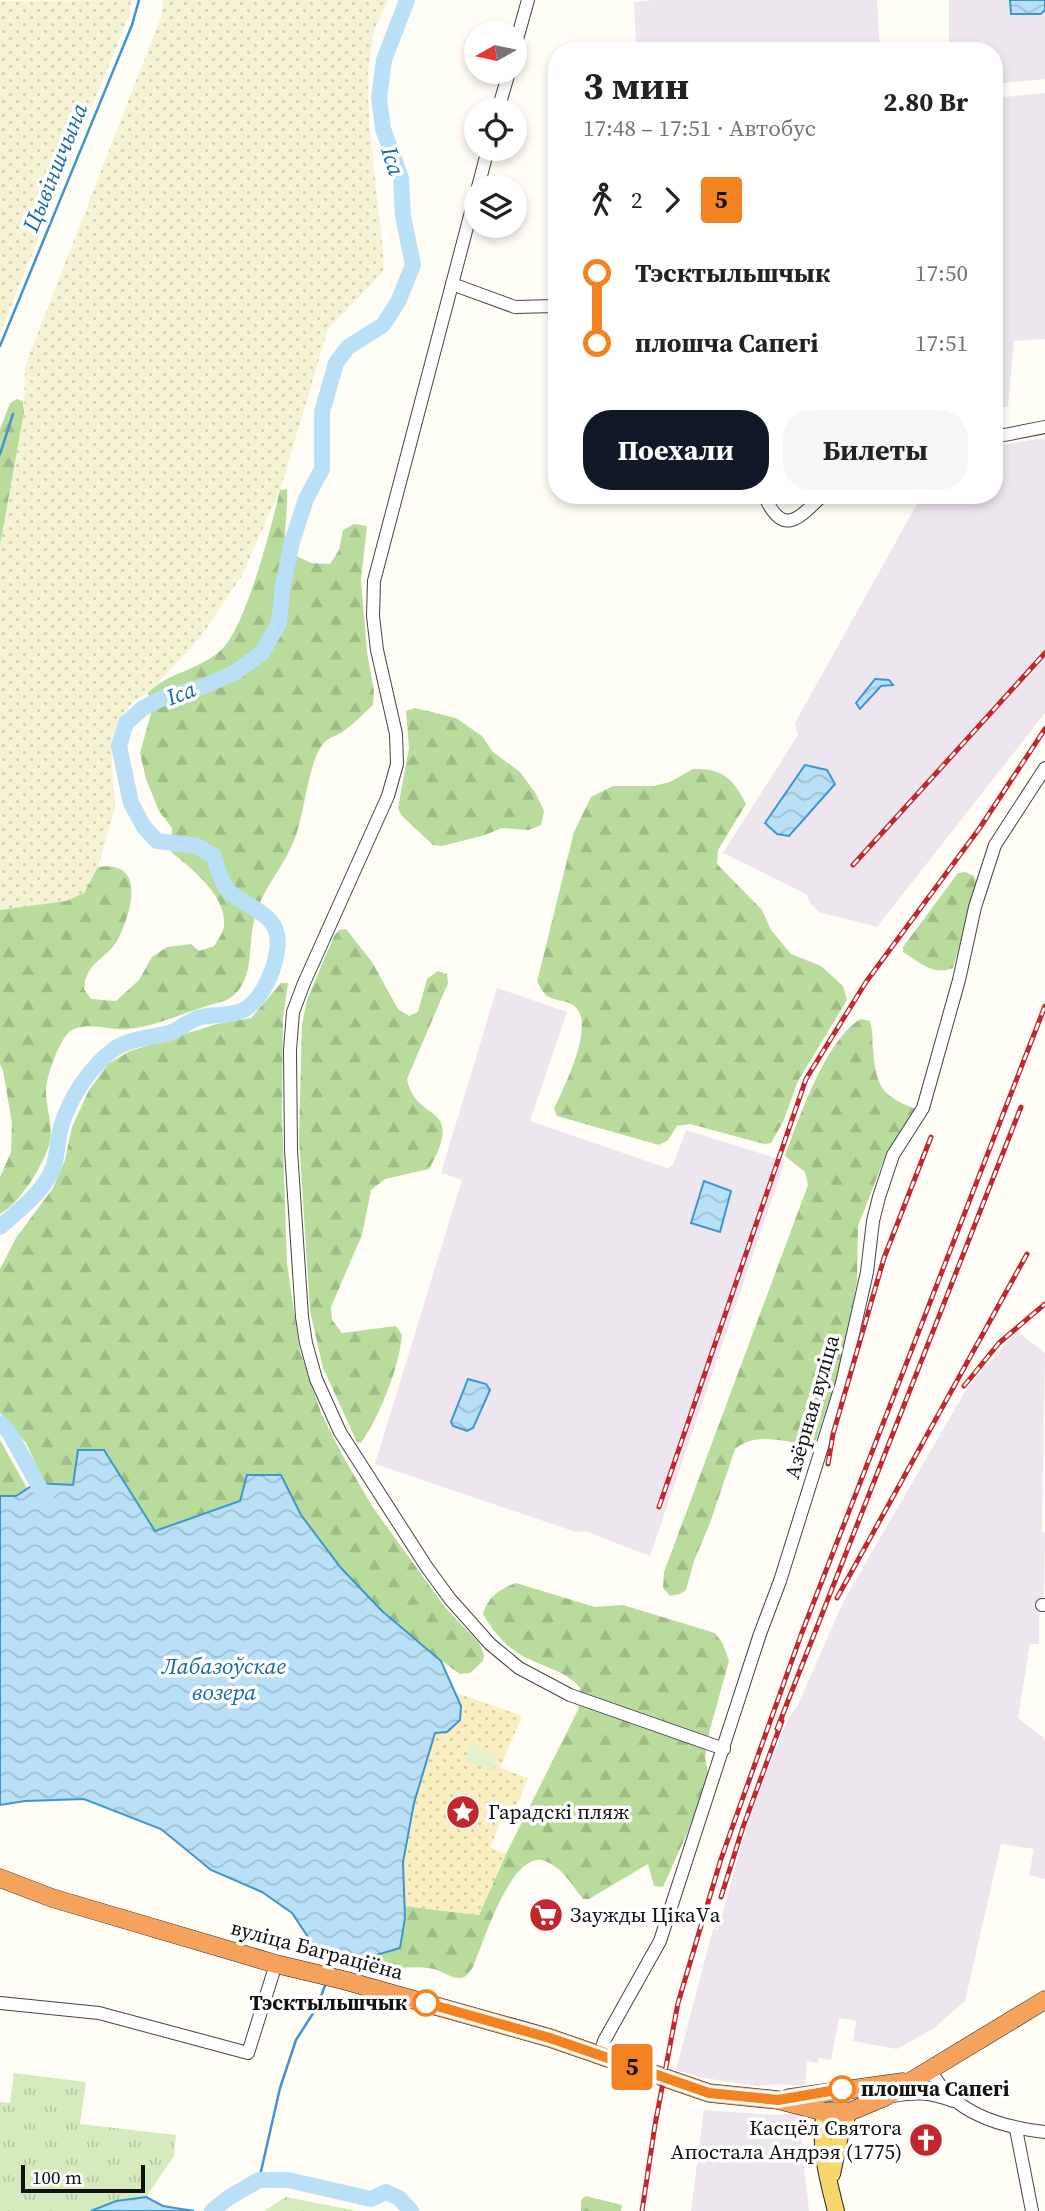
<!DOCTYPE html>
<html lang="ru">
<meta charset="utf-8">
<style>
body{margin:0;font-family:"Source Serif 4",serif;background:#f6f6f6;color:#222;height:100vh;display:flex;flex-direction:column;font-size:26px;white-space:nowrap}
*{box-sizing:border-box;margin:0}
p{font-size:23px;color:#767676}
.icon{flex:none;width:38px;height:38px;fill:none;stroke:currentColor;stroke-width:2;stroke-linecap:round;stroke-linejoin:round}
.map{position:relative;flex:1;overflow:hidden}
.sheet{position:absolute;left:548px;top:42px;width:455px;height:462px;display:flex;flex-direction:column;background:#fff;border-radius:28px;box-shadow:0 4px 10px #0003}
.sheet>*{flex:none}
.badge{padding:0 14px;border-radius:5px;font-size:24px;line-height:46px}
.needle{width:46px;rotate:261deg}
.controls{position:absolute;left:464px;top:21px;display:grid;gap:14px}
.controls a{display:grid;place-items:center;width:63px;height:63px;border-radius:50%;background:#fff;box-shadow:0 4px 10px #0003;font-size:35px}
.scale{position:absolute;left:21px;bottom:18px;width:124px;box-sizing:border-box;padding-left:7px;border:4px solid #111;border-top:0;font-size:19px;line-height:24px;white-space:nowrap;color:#111;-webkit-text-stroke:5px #fff;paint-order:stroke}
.map>.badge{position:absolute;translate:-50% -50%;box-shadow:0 0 0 4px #fff}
.legs{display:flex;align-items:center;gap:10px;height:77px;padding:0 35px;font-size:23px}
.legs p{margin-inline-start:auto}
.summary{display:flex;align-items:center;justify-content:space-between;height:119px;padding:0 35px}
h1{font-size:38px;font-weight:700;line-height:52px}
.button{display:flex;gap:14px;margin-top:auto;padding:14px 35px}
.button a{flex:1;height:80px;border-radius:28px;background:#111827;color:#fff;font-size:28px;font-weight:700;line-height:80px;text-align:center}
.button a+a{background:#f6f6f6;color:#222}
ul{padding:0 35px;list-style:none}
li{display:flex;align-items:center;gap:24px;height:70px;font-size:26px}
li i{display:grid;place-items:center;width:10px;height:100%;margin:0 9px;background:currentColor}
li i::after{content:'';width:18px;height:18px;margin:-9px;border:5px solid;border-radius:50%;background:#fff}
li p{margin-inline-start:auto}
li:first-child i{background:linear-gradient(#0000 50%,currentColor 0)}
li:last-child i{background:linear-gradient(currentColor 50%,#0000 0)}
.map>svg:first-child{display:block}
</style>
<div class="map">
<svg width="1045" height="2211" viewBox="0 0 1045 2211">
<defs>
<pattern id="farmland-dots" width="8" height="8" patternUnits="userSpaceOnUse" patternTransform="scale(1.75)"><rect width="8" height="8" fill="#f6f3d4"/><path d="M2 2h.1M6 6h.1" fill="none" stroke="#d2cfb5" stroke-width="1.8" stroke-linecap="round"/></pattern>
<pattern id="grass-tufts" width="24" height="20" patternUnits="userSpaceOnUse" patternTransform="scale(1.75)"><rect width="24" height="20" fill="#d5ebbd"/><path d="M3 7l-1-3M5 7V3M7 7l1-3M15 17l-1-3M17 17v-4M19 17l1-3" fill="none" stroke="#b6c8a1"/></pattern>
<pattern id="forest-firs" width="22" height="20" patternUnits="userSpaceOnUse" patternTransform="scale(1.75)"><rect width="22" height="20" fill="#b9dc9c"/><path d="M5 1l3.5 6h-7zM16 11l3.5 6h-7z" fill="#9ebc85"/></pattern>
<pattern id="sand-dots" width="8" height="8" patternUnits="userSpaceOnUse" patternTransform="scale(1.75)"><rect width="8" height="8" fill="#fbeec1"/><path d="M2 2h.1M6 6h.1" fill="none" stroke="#d6cba5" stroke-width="1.8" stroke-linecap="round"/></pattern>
<pattern id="water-waves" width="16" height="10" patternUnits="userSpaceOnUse" patternTransform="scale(1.75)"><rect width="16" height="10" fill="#b9e0f7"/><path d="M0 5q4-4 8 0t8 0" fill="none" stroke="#9ebfd3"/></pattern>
</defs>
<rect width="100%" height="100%" fill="#fffdf5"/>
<!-- industrial -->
<g fill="#eee6ef">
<polygon points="654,0 877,0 880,51 636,51 634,2"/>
<polygon points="949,0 1045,0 1045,79 994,84 994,51 949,51"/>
<polygon points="1045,93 1045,339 1014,341 1008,407 994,407 994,98"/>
<polygon points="1045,438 1045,713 877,927 819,912 811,904 806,894 723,853 798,735 795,723 922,495 994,495 994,446"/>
<polygon points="497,988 567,1012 530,1121 667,1168 673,1165 686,1130 785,1161 650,1556 585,1531 576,1532 375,1464 462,1180 441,1173"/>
<polygon points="1017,1331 1045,1353 1042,1532 1045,1532 1044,1595 1039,1618 1039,1644 1030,1644 1018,1718 1045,1739 1045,1879 1029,1875 1034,1849 1001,1844 965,2001 934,2028 897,2049 853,2041 856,2021 839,2018 831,2060 819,2058 818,2063 807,2061 805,2086 776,2084 758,2086 704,2078 676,2070 713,1929 718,1930 749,1818 787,1721 798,1705 843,1602 967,1388"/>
<polygon points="704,2110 776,2115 798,2113 809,2211 691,2211"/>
</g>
<!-- farmland -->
<g fill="url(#farmland-dots)">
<polygon points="131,0 130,13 0,333 0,1"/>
<polygon points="163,0 388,0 374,31 368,70 369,124 384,260 383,272 328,329 280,490 241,577 199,639 148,693 134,701 118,721 111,743 115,808 98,867 84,893 66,901 0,910 0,545 24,412 25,366 161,17"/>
</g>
<!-- grass -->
<g fill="url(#grass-tufts)">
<polygon points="14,2073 86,2082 80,2124 176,2135 174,2156 146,2197 116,2201 91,2211 0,2211 0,2102 10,2103"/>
<polygon points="286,2197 357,2211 264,2211"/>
</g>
<!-- forest -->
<g fill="url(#forest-firs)">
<polygon points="17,399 23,401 24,412 0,545 0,429 10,403"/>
<path d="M287,489c1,21 -3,41 -2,61l26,13 19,1 9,-14 4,-20 11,-6 13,2 -6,54 6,72 7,39 -1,14c-10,9 -20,20 -32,28 -5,3 -14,5 -18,11 -15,19 -18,67 -27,91 -10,31 -35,53 -42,86 -7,29 2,64 -29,80 -33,7 -64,25 -98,28 -18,2 -41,-9 -58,3 -9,7 -24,48 -23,59 0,17 8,36 3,54 -6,21 -30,59 -49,69v-37l11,-25 1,-29 -9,-53 -3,-5v-155l66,-9 18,-8 14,-26c48,-7 34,43 21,70 -9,21 -33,23 -35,52l7,10 25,2 23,-21 13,-23 15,-10 24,-3 8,7 15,-5c4,-6 9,-13 10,-20 3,-30 -32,-57 -53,-74l1,-24 -13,-17 -13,-32 -6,-26 12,-43 -4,-17c20,-21 52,-23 73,-43 25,-23 51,-125 59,-160z"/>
<polygon points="415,708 456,718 482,736 493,752 520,772 536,794 544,811 541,825 529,830 502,828 485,835 442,846 433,845 401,815 398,808 409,748 406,711"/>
<path d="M693,769c29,-1 40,9 53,35l-28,46 -1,14 45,46 9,20 20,24 30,12 22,20 4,14 -49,81 -15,41 -12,21 -7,1 -74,-20 -13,2 -9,14 -9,5 -102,-29 -3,-7c9,-21 44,-87 19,-104 -7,-5 -19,-4 -26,-9 -4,-3 -7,-10 -10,-14l37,-150 17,-35 22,-11h40l17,-4z"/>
<path d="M965,872l9,4 3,8 -24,84c-20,8 -32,-5 -50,-16v-5l55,-74z"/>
<path d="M346,929l26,33 26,47 11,7 9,-4 9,-33 11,-8 9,3 1,9 -41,96c8,45 60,22 22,90l-44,10 -14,11 -9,45 -31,72 1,13 10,13 54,-7 6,9c-3,33 -22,80 -41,108l-4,-1 -34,-74 -13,-57 -11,-173 3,-113 5,-25 27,-64 5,-6z"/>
<path d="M281,983h7l-5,35 -1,97 5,149 13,87 21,62 23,45 28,48 72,100 35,37 5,12 -1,6 -13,12 -10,1c-56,-39 -124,-101 -159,-160 -8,-13 -14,-26 -20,-39l-41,26 -85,30 -51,-81 -31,35 -28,-1 -19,-41 -26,-30v-144l16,-31 37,-50 12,-28 7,-33 17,-37 19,-26 22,-13 87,-27 34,-6z"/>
<path d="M861,1019l9,2c3,10 2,18 3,28 3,37 8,47 43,60l-30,45 -28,72 -1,56 -19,93 -23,68c-28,3 -55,-14 -80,6l-25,74 -16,38 -8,29 -6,4 -10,2 -7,-8 1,-16 144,-387 -3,-13 -20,-16c13,-36 42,-119 76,-137z"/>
<polygon points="0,1440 27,1488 15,1496 0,1496"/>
<path d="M516,1583l79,24 28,-2 92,28 8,11 6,17 -19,68 -5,29 3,15 -12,40 -33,74 -9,-1 -6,-22 -59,35h-6c-11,-14 -20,-31 -38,-38 -33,-13 -62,83 -72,106 -3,4 -6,10 -12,11 -9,1 -19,-7 -27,-9 -22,-5 -42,2 -63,-1l-8,-9 37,-11 5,-30 -1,-12 75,9 27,-61 72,-144 2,-22c-14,-18 -41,-22 -59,-33 -16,-9 -29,-25 -38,-41 4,-16 18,-26 33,-31z"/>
<polygon points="586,2196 622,2205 621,2211 581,2211 581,2200"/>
</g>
<!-- sand -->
<polygon fill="url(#sand-dots)" points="454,1692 522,1716 500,1768 528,1778 509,1823 501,1821 490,1847 506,1854 479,1915 404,1906 403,1862 414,1803 435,1733 461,1706"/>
<!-- pitch -->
<polygon fill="#e6f2cf" points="471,1744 498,1754 493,1771 465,1761"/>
<!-- water -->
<g fill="url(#water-waves)" stroke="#3f96cf" stroke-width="2">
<polygon points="1010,0 1045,0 1045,10 1041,14 1011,14"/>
<polygon points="875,679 889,680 893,685 881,686 860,709 856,703"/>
<polygon points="805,765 827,770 835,784 789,836 777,834 765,823"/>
<polygon points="704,1181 731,1191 720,1232 691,1223"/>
<polygon points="468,1379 486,1384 490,1390 473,1428 467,1431 453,1426 451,1422"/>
<polygon points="78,1450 104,1450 155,1531 240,1501 247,1475 281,1475 301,1515 341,1568 382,1611 441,1661 461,1706 460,1720 447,1732 435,1733 414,1803 403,1862 405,1918 400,1948 363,1959 316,1949 292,1913 262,1892 211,1870 161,1829 84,1799 25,1801 0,1805 0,1496 16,1496 36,1483 73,1485"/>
<polygon points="146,2197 163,2206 194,2211 91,2211 116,2201"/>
</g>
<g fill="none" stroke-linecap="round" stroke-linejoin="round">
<!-- stream -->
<g stroke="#3f96cf" stroke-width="2.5">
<polyline points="0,346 132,25 139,0"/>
<polyline points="0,454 13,414"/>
<polyline points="331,1970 337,1954"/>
<polyline points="259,2180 280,2088 296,2040 317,2007 326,1983"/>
</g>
<!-- river -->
<g stroke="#b9e0f7" stroke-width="16">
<path d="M0,1227c19,-17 43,-34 53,-59 5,-13 4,-28 8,-41 9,-30 28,-59 53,-78 17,-11 36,-11 55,-16 10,-3 18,-11 29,-15 13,-4 28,-2 41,-6 21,-7 35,-40 38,-61 6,-36 -24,-40 -45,-57 -11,-10 -14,-24 -18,-38l-17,-10 -40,-5 -13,-14 -13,-24 -12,-57 7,-23 17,-15 22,-11 37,-10 32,-14 28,-20 17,-30 4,-38 9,-43 14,-43 16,-30v-57l14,-49 12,-16 35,-22 15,-23 15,-37 -10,-49 -2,-38 -18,-49 -4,-31 5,-38 23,-60"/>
<polyline points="0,1423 9,1432 47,1501"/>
<polyline points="212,2211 228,2198 259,2180 288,2180 371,2199 386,2192 399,2198 411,2211"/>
</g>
<!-- minor casing -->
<g stroke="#444" stroke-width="14">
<g id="minor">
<polyline points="514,50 528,0"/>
<polyline points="498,110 509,72"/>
<polyline points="478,187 488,149"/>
<polyline points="476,193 374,581 373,616 377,650 396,734 397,764 388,796 304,983 293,1012 290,1050 291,1150 302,1317 306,1343 316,1379 340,1432 426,1566 450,1599 490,1644 519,1668 570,1695 724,1749"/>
<polyline points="452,284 515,307 556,306"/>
<polyline points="994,437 1045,427"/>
<path d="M764,495c19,43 34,24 59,0"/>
<polyline points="1042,1605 1045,1605"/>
<polyline points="0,2003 99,2013 248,2053 276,1964"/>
<polyline points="600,2055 604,2041 660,1941 760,1634 780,1581 842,1383 867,1272 873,1221 879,1197 893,1155 923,1108 959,980 975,907 995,845 1045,768"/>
<path d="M930,2069c22,44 70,58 115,63"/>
<path d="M892,2096c25,-4 37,-4 61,5"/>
<polyline points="1016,2129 1032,2211"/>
</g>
</g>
<!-- major casing -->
<g stroke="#222" stroke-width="18">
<g id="major">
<path d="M825,2112c-7,33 3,67 11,99"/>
<polyline points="832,2174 841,2131 849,2112"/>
</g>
</g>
<!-- highway casing -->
<g stroke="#222" stroke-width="19">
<g id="highway">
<polyline points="0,1878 52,1898 276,1964 343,1980 550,2038 709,2093 778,2100 825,2112 849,2112 885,2097 1045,2000"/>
<polyline points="789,2098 903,2082"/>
</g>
</g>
<!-- minor -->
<use href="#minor" stroke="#fff" stroke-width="12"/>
<!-- major -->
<use href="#major" stroke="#f9d66b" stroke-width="16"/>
<!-- highway -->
<use href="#highway" stroke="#f5a25d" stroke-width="18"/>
<!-- rail casing -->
<g stroke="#c4262e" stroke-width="5">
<g id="rail">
<polyline points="853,865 1045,653"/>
<polyline points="964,1386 999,1343 1045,1304"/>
<polyline points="828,1464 833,1434 884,1258 931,1137"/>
<polyline points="659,1507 806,1079 866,982 979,829 1045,729"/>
<polyline points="837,1598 1027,1254"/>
<polyline points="777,1729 1021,1107"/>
<polyline points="721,1897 743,1827 782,1721"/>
<polyline points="642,2211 655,2125 678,2003 721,1859 801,1635 1045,1006"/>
</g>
</g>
<!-- rail -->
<use href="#rail" stroke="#fff" stroke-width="2.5" stroke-dasharray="8" stroke-linecap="butt"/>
</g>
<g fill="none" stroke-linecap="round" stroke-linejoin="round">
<!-- line-1 casing -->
<g stroke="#fff" stroke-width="16">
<polyline id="line-1" points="426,2003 550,2038 709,2093 778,2100 842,2089"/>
</g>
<!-- line-1 -->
<use href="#line-1" stroke="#f58220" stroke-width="10"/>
</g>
<!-- icons -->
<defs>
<g id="sight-disc" transform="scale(1.75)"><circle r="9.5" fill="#c4262e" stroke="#fff"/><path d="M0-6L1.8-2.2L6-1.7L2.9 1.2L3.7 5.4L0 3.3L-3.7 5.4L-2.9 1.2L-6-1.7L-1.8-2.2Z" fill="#fff"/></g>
<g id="supermarket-disc" transform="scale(1.75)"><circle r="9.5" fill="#c4262e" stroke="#fff"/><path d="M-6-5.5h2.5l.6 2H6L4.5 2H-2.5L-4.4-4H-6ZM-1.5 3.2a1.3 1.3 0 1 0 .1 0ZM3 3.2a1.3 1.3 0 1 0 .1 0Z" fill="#fff"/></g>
<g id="church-disc" transform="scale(1.75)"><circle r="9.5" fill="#c4262e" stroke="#fff"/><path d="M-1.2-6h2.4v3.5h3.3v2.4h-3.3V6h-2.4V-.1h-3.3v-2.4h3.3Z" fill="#fff"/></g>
</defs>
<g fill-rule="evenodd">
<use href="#sight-disc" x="463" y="1812"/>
<use href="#supermarket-disc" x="546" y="1915"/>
<use href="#church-disc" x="926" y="2140"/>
</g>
<!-- markers -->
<g fill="#fff" stroke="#f58220" stroke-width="3.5">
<circle cx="426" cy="2003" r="12"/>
<circle cx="842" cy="2089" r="12"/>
</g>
<g text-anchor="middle" stroke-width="7" stroke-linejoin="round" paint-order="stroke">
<!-- street labels -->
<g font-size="21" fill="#111" stroke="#fff">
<text transform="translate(812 1407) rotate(-74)" y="7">Азёрная вуліца</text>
<text transform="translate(317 1950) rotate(15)" y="7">вуліца Баграціёна</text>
</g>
<!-- poi labels -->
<g font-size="21" fill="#111" stroke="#fff" text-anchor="start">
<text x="488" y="1819">Гарадскі пляж</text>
<text x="570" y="1922">Заужды ЦікаVа</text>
<text x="902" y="2135" text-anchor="end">Касцёл Святога<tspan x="902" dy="24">Апостала Андрэя (1775)</tspan></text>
</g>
<!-- stop labels -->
<g font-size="21" font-weight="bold" fill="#111" stroke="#fff" text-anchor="end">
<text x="407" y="2010">Тэсктыльшчык</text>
<text x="861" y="2096" text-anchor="start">плошча Сапегі</text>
</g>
<!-- water labels -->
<g font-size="23" font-style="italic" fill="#1768a6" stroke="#fff">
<text transform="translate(393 161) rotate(72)" y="8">Іса</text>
<text transform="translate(55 167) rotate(-68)" y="8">Цывіншчына</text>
<text transform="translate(181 693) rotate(-21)" y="8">Іса</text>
<text x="224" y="1674">Лабазоўскае<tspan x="224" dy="26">возера</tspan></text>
</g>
</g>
</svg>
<div class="controls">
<a><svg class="needle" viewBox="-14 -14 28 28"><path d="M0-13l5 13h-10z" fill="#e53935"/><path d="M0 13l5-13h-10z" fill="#767676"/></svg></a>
<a><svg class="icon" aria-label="locate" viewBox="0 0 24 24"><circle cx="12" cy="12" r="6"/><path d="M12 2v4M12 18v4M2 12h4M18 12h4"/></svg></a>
<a><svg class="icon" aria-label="layers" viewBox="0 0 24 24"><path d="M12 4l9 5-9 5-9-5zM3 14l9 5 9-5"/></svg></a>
</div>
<div class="scale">100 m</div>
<b class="badge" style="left:632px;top:2067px;background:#f58220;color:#111">5</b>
<section class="sheet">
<div class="summary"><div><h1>3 мин</h1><p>17:48 – 17:51 · Автобус</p></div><b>2.80 Br</b></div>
<div class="legs"><svg class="icon" aria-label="walk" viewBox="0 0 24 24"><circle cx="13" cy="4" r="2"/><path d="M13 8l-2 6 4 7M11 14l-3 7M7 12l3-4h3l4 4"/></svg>2<svg class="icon" aria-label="forward" viewBox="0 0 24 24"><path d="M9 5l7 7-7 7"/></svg><b class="badge" style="background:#f58220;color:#111">5</b></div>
<ul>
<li><i style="color:#f58220"></i><b>Тэсктыльшчык</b><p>17:50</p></li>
<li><i style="color:#f58220"></i><b>плошча Сапегі</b><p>17:51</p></li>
</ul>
<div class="button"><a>Поехали</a><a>Билеты</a></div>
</section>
</div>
